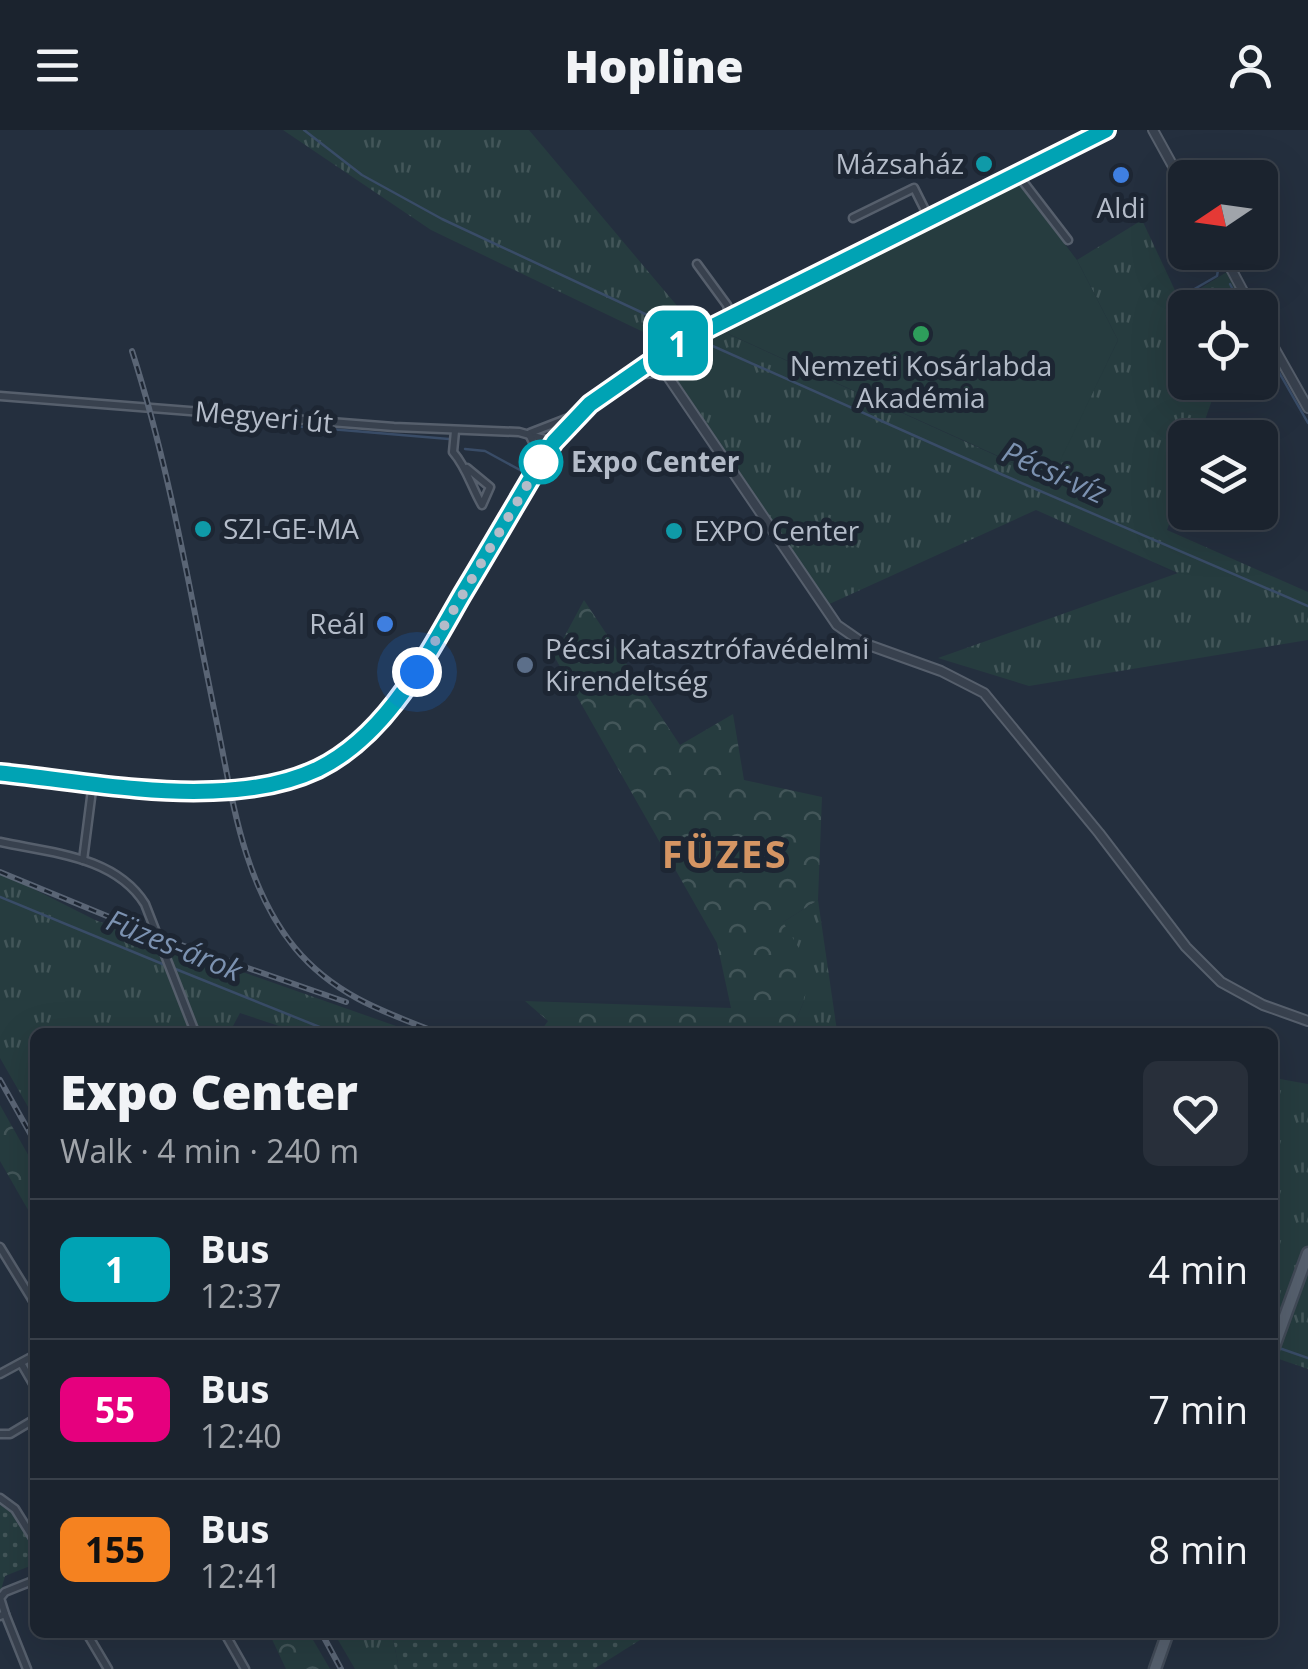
<!DOCTYPE html>
<meta charset="utf-8">
<style>
body{margin:0;font-family:"Open Sans",sans-serif;background:#282f3a;color:#f1f3f6;height:100vh;display:flex;flex-direction:column;font-size:38px;white-space:nowrap}
*{box-sizing:border-box;margin:0}
p{font-size:32px;color:#a0a4aa}
.icon{flex:none;width:55px;height:55px;fill:none;stroke:currentColor;stroke-width:2;stroke-linecap:round;stroke-linejoin:round}
.map{position:relative;flex:1;overflow:hidden}
.drawer{position:absolute;left:30px;top:898px;width:1248px;height:610px;display:flex;flex-direction:column;background:#1b232e;border-radius:15px;box-shadow:0 10px 40px #0002,0 0 0 2px #39404a}
.drawer>*{flex:none}
.badge{padding:0 20px;border-radius:15px;font-size:35px;line-height:65px}
.needle{width:65px;rotate:257deg}
.buttons{position:absolute;left:1168px;top:30px;display:grid;gap:20px}
.buttons a{display:grid;place-items:center;width:110px;height:110px;border-radius:15px;background:#1b232e;box-shadow:0 10px 40px #0002,0 0 0 2px #39404a;font-size:50px}
.you{position:absolute;width:50px;height:50px;margin:-25px;border:8px solid #fff;border-radius:50%;background:#1a73e8;box-shadow:0 0 0 15px #1a73e833}
.map>.badge{position:absolute;translate:-50% -50%;box-shadow:0 0 0 5px #fff}
.round{display:grid;place-items:center;flex:none;width:105px;height:105px;border-radius:15px;background:#282f3a}
.overview{display:flex;align-items:center;justify-content:space-between;height:170px;padding:0 30px}
h1{font-size:48px;font-weight:800;line-height:75px}
ul{padding:0;list-style:none}
li{display:flex;align-items:center;gap:30px;height:140px;padding:0 30px;border-top:2px solid #39404a}
li div{flex:1}
li b{display:block;font-size:38px}
li em{font-style:normal}
li .badge{min-width:110px;font-weight:700;text-align:center}
header{display:flex;justify-content:space-between;align-items:center;height:130px;padding:0 30px;background:#1b232e;font-size:45px;font-weight:800}
.map>svg:first-child{display:block}
</style>
<header><svg class="icon" aria-label="menu" viewBox="0 0 24 24"><path d="M4 6h16M4 12h16M4 18h16"/></svg>Hopline<svg class="icon" aria-label="person" viewBox="0 0 24 24"><circle cx="12" cy="8" r="4"/><path d="M4 21q1-7 8-7t8 7"/></svg></header>
<div class="map">
<svg width="1308" height="1539" viewBox="0 0 1308 1539">
<defs>
<pattern id="grass-tufts" width="24" height="20" patternUnits="userSpaceOnUse" patternTransform="scale(2.5)"><rect width="24" height="20" fill="#263c3f"/><path d="M3 7l-1-3M5 7V3M7 7l1-3M15 17l-1-3M17 17v-4M19 17l1-3" fill="none" stroke="#435659"/></pattern>
<pattern id="forest-crowns" width="20" height="18" patternUnits="userSpaceOnUse" patternTransform="scale(2.5)"><rect width="20" height="18" fill="#263c3f"/><path d="M2 6a3 3 0 1 1 6 0M12 15a3 3 0 1 1 6 0" fill="none" stroke="#435659"/></pattern>
<pattern id="park-dots" width="8" height="8" patternUnits="userSpaceOnUse" patternTransform="scale(2.5)"><rect width="8" height="8" fill="#263c3f"/><path d="M2 2h.1M6 6h.1" fill="none" stroke="#435659" stroke-width="1.8" stroke-linecap="round"/></pattern>
</defs>
<rect width="100%" height="100%" fill="#242f3e"/>
<!-- grass -->
<g fill="url(#grass-tufts)">
<polygon points="283,0 529,0 684,184 1050,350 1118,210 1077,130 1142,90 1180,171 1230,140 1245,177 1185,178 1185,252 1218,253 1199,307 1185,308 1185,347 1167,400 1308,462 1308,510 1029,556 938,528 1178,443 1036,380 825,476 650,221 660,210 431,100"/>
<polygon points="0,742 95,790 413,902 297,902 240,883 233,896 247,902 35,902 35,989 0,928"/>
<polygon points="818,770 837,901 849,902 791,902 804,871 783,792"/>
<polygon points="1280,949 1308,954 1308,1239 1273,1227 1272,951"/>
<polygon points="334,1503 392,1503 399,1539 355,1539"/>
</g>
<!-- forest -->
<g fill="url(#forest-crowns)">
<polygon points="584,470 680,615 733,584 744,650 822,667 818,770 783,792 811,838 804,871 791,902 540,902 548,891 525,871 731,878 717,813 554,526"/>
<polygon points="0,975 35,1037 35,1092 0,1031"/>
<polygon points="269,1503 309,1503 330,1539 286,1539"/>
</g>
<!-- park -->
<g fill="url(#park-dots)">
<path d="M0,1375c24,13 35,32 35,59l-30,12 -5,18z"/>
<polygon points="647,1502 648,1505 594,1539 399,1539 392,1503"/>
</g>
<!-- pitch -->
<polygon fill="#263c3f" points="1014,47 1077,130 1118,210 1051,350 713,197"/>
<g fill="none" stroke-linecap="round" stroke-linejoin="round">
<!-- stream -->
<g stroke="#394c67" stroke-width="2.5">
<polyline points="304,0 362,45 442,89 690,205"/>
<polyline points="1230,154 1243,178"/>
<polyline points="1184,165 1217,146 1219,134 1212,122"/>
<polyline points="697,209 1003,345 1308,476"/>
<polyline points="1260,209 1308,293"/>
<polyline points="231,291 266,294"/>
<polyline points="276,295 305,297"/>
<polyline points="330,299 449,309"/>
<polyline points="465,319 485,321 520,340"/>
<polyline points="0,767 165,835"/>
<polyline points="173,838 332,902"/>
<polyline points="1279,1218 1308,1228"/>
</g>
<!-- minor casing -->
<g stroke="#565f6c" stroke-width="11">
<g id="minor">
<polyline points="1018,45 1068,110"/>
<polyline points="853,88 914,58 929,88"/>
<polyline points="697,134 727,175 730,186"/>
<polyline points="0,266 394,297 519,302 555,312"/>
<path d="M455,301l-2,21c14,16 18,34 29,53l8,-18 -23,-19"/>
<polyline points="530,303 579,284"/>
<polyline points="529,304 536,319 536,340"/>
<path d="M0,712c51,11 115,14 145,62l50,128"/>
<polyline points="83,730 93,652"/>
<polyline points="0,1117 35,1174"/>
<polyline points="21,1233 35,1257"/>
<polyline points="0,1244 35,1225"/>
<polyline points="0,1304 10,1304 35,1289"/>
<polyline points="0,1368 15,1379 35,1411"/>
<polyline points="5,1484 0,1468 5,1462 35,1450"/>
<polyline points="0,1486 5,1484 27,1539"/>
<polyline points="86,1502 108,1539"/>
<polyline points="224,1502 245,1539"/>
</g>
</g>
<!-- tertiary casing -->
<g stroke="#565f6c" stroke-width="12">
<g id="tertiary">
<polyline points="1153,0 1185,58"/>
<polyline points="1222,122 1252,178"/>
<polyline points="1260,193 1308,278"/>
<polyline points="656,229 837,495 863,513 941,541 984,563 1099,703 1186,817 1221,852 1263,875 1308,891"/>
<polyline points="636,244 665,242 669,221"/>
<polyline points="0,643 185,661"/>
<path d="M238,659c91,-12 126,-46 179,-116l119,-203 19,-28 35,-38 107,-71 409,-203"/>
</g>
</g>
<!-- primary casing -->
<g stroke="#414a57" stroke-width="15">
<g id="primary">
<polyline points="1272,1222 1308,1123"/>
<polyline points="1155,1539 1168,1502"/>
</g>
</g>
<!-- minor -->
<use href="#minor" stroke="#38414e" stroke-width="6"/>
<!-- tertiary -->
<use href="#tertiary" stroke="#38414e" stroke-width="8"/>
<!-- primary -->
<use href="#primary" stroke="#56606e" stroke-width="10"/>
<!-- rail casing -->
<g stroke="#5a6575" stroke-width="6">
<g id="rail">
<path d="M132,221c38,118 58,242 83,363 17,80 26,168 80,234 38,46 88,64 141,84"/>
<polyline points="0,742 158,807 346,872"/>
<polyline points="0,950 35,1012"/>
<polyline points="321,1502 341,1539"/>
</g>
</g>
<!-- rail -->
<use href="#rail" stroke="#1d2633" stroke-width="2.5" stroke-dasharray="8" stroke-linecap="butt"/>
<!-- tertiary-bridge casing -->
<g stroke="#565f6c" stroke-width="12" stroke-linecap="butt">
<polyline id="tertiary-bridge" points="185,661 238,659"/>
</g>
<!-- tertiary-bridge -->
<use href="#tertiary-bridge" stroke="#38414e" stroke-width="8"/>
</g>
<g fill="none" stroke-linecap="round" stroke-linejoin="round">
<!-- line casing -->
<g stroke="#fff" stroke-width="22">
<path id="line" d="M0,643c70,7 143,21 213,18 35,-1 73,-7 105,-22 69,-34 107,-110 144,-174 25,-41 49,-83 74,-125l18,-28 36,-38 82,-57 434,-217"/>
</g>
<!-- line -->
<use href="#line" stroke="#00a3b4" stroke-width="15"/>
<!-- walk -->
<polyline stroke="#b4bcc9" stroke-width="10" stroke-dasharray="0 18" points="417,542 536,340 536,325 541,332"/>
</g>
<!-- markers -->
<g fill="#0f9aa8" stroke="#1d2633" stroke-width="4">
<circle cx="984" cy="34" r="10"/>
<circle cx="203" cy="399" r="10"/>
<circle cx="674" cy="401" r="10"/>
</g>
<g fill="#3f7fe0" stroke="#1d2633" stroke-width="4">
<circle cx="1121" cy="45" r="10"/>
<circle cx="385" cy="494" r="10"/>
</g>
<circle fill="#2e9e5b" stroke="#1d2633" stroke-width="4" cx="921" cy="204" r="10"/>
<circle fill="#fff" stroke="#00a3b4" stroke-width="5" cx="541" cy="332" r="20"/>
<circle fill="#5c6f8a" stroke="#1d2633" stroke-width="4" cx="525" cy="535" r="10"/>
<g text-anchor="middle" stroke-width="10" stroke-linejoin="round" paint-order="stroke">
<!-- poi labels -->
<g font-size="28" fill="#b4bcc9" stroke="#1d2633" text-anchor="start">
<text x="964" y="44" text-anchor="end">Mázsaház</text>
<text x="1121" y="88" text-anchor="middle">Aldi</text>
<text x="921" y="246" text-anchor="middle">Nemzeti Kosárlabda<tspan x="921" dy="32">Akadémia</tspan></text>
<text x="223" y="409">SZI-GE-MA</text>
<text x="694" y="411">EXPO Center</text>
<text x="365" y="504" text-anchor="end">Reál</text>
<text x="545" y="529">Pécsi Katasztrófavédelmi<tspan x="545" dy="32">Kirendeltség</tspan></text>
</g>
<!-- street labels -->
<g font-size="28" fill="#b4bcc9" stroke="#1d2633">
<text transform="translate(264 287) rotate(5)" y="10">Megyeri út</text>
</g>
<!-- stop labels -->
<g font-size="28" font-weight="bold" fill="#b4bcc9" stroke="#1d2633" text-anchor="start">
<text x="571" y="342">Expo Center</text>
</g>
<!-- water labels -->
<g font-size="30" font-style="italic" fill="#7c92b1" stroke="#1d2633">
<text transform="translate(1054 343) rotate(24)" y="10">Pécsi-víz</text>
<text transform="translate(174 816) rotate(22)" y="10">Füzes-árok</text>
</g>
<!-- district labels -->
<g font-size="38" font-weight="bold" letter-spacing="2.5" fill="#d59563" stroke="#1d2633">
<text x="725" y="738">FÜZES</text>
</g>
</g>
</svg>
<div class="buttons">
<a><svg class="needle" viewBox="-14 -14 28 28"><path d="M0-13l5 13h-10z" fill="#e53935"/><path d="M0 13l5-13h-10z" fill="#a0a4aa"/></svg></a>
<a><svg class="icon" aria-label="locate" viewBox="0 0 24 24"><circle cx="12" cy="12" r="6"/><path d="M12 2v4M12 18v4M2 12h4M18 12h4"/></svg></a>
<a><svg class="icon" aria-label="layers" viewBox="0 0 24 24"><path d="M12 4l9 5-9 5-9-5zM3 14l9 5 9-5"/></svg></a>
</div>
<div class="you" style="left:417px;top:542px"></div>
<b class="badge" style="left:678px;top:213px;background:#00a3b4;color:#fff">1</b>
<section class="drawer">
<div class="overview"><div><h1>Expo Center</h1><p>Walk · 4 min · 240 m</p></div><a class="round"><svg class="icon" aria-label="heart" viewBox="0 0 24 24"><path d="M12 20l-8-8c-3-5 5-10 8-4 3-6 11-1 8 4z"/></svg></a></div>
<ul>
<li><span class="badge" style="background:#00a3b4;color:#fff">1</span><div><b>Bus</b><p>12:37</p></div><em>4 min</em></li>
<li><span class="badge" style="background:#e6007e;color:#fff">55</span><div><b>Bus</b><p>12:40</p></div><em>7 min</em></li>
<li><span class="badge" style="background:#f58220;color:#111">155</span><div><b>Bus</b><p>12:41</p></div><em>8 min</em></li>
</ul>
</section>
</div>
